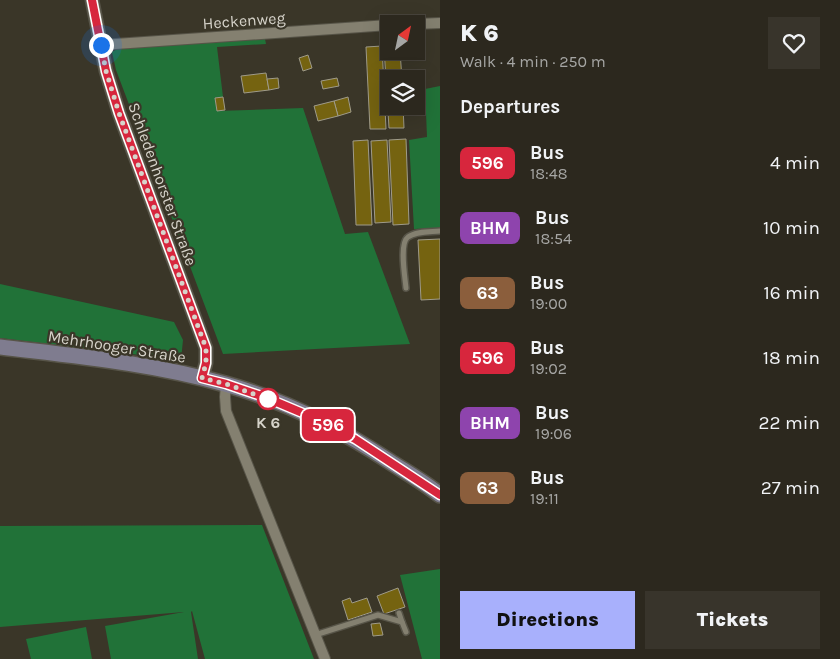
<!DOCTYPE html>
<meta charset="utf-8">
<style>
body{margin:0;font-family:Karla,sans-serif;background:#38342b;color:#f1f3f6;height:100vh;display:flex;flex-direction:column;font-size:19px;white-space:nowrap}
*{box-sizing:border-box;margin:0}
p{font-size:16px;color:#a6a6a4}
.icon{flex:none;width:28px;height:28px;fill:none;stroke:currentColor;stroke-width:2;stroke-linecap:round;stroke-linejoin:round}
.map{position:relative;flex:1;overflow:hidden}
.details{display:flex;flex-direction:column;background:#2c281e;width:400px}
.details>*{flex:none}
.badge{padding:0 10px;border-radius:8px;font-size:18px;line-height:32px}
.needle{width:32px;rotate:33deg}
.buttons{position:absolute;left:380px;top:15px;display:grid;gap:10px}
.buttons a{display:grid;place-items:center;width:45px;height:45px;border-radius:0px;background:#2c281e;box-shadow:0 5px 20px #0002,0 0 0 1px #48443c;font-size:25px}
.you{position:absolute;width:25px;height:25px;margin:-12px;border:4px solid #fff;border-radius:50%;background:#1a73e8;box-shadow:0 0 0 8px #1a73e833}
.map>.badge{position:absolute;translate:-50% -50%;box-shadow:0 0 0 2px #fff}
h2{padding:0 20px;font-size:19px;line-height:45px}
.round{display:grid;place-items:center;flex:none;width:52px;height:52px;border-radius:0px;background:#38342b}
.head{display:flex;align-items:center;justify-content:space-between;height:85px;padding:0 20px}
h1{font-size:24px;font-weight:800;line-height:38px}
.primary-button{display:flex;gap:10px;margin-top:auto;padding:10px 20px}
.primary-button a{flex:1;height:58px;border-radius:0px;background:#a8b0fc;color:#111;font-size:20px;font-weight:800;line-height:58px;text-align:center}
.primary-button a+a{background:#38342b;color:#f1f3f6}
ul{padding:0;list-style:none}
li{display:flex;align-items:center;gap:15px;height:65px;padding:0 20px}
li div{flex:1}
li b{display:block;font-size:19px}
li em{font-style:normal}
li .badge{min-width:55px;font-weight:700;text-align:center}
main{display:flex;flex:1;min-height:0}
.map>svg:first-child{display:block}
</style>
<main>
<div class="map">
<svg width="440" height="659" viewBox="0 0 440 659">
<rect width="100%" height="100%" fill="#3a3628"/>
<!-- green -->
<g fill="#217238">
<polygon points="265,39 266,44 217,47 223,97 215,98 217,111 303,108 345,234 368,232 410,344 223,354 133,115 116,70 112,52 121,47"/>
<polygon points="440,86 440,228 414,229 409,140 427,137 425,89"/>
<polygon points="0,284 174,322 183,340 181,360 0,338"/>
<polygon points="262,525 314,659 205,659 192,611 191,612 198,659 111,659 105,626 184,612 0,627 0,526"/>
<polygon points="440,569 440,659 422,659 400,575"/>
<polygon points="86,627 92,659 31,659 26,639"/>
</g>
<!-- building -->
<g fill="#756310" stroke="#9f9b8a">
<polygon points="382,46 386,129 370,129 366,47"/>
<polygon points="384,47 389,47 389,51 400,51 402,79 389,79 389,106 403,106 404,128 389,128"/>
<polygon points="308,55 312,68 303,71 299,58"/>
<polygon points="266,73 269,90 244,93 241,76"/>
<polygon points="278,78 279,88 269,90 267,79"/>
<polygon points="337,78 339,86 323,89 321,81"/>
<polygon points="223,97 225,110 217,111 215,98"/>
<polygon points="348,97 351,112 338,116 334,101"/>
<polygon points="334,101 338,116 318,121 314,106"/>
<polygon points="406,139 409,224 393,225 389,140"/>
<polygon points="368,140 372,225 356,225 353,141"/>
<polygon points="387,140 391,222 375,223 371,141"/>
<polygon points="440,239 440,299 421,300 418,240"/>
<polygon points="398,588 405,607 384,614 377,596"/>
<polygon points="350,598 352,603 367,598 372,612 348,620 342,601"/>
<polygon points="380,623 383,635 373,636 371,624"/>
</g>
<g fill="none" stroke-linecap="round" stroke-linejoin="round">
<!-- service casing -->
<g stroke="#575448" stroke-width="8">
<g id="service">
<path d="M406,288c-1,-11 -7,-45 2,-51 8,-6 22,-5 32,-6"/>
<polyline points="399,613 402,622"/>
<polyline points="315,635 378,615 402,622 406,632"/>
</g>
</g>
<!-- minor casing -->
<g stroke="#575448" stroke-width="12">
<g id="minor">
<polyline points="416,24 440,23"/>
<polyline points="101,45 389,25"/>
<polyline points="226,384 225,397 226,411 325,659"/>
</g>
</g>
<!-- tertiary casing -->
<g stroke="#575448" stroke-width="15">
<polyline id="tertiary" points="92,0 106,71 119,113 206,348 206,363 202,378"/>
</g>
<!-- secondary casing -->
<g stroke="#575448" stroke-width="18">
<path id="secondary" d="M0,347c75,9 152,16 225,37 59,16 114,44 164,77 17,11 35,21 51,34"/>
</g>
<!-- service -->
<use href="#service" stroke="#848070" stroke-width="5"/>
<!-- minor -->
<use href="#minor" stroke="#848070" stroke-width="10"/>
<!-- tertiary -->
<use href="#tertiary" stroke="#848070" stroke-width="12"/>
<!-- secondary -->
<use href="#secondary" stroke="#7f7c8f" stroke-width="15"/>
</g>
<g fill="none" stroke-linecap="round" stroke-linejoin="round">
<!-- line casing -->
<g stroke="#fff" stroke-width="11">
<polyline id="line" points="92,0 106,71 119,113 206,348 206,363 202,378 226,384 267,398 312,417 355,439 440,495"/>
</g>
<!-- line -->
<use href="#line" stroke="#d7263d" stroke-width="8"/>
<!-- walk -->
<polyline stroke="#d6d3ca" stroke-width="5" stroke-dasharray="0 9" points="101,45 106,71 119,113 206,348 206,363 202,378 226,384 268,399"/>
</g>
<!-- markers -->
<circle fill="#fff" stroke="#d7263d" stroke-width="2.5" cx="268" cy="399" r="10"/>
<g text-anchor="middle" stroke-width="4.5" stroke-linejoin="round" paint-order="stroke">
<!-- street labels -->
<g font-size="16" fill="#d6d3ca" stroke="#3a3628">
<text transform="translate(244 20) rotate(-4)" y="6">Heckenweg</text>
<text transform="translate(163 184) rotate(70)" y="6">Schledenhorster Straße</text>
<text transform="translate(117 346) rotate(9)" y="6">Mehrhooger Straße</text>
</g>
<!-- stop labels -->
<g font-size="16" font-weight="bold" fill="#d6d3ca" stroke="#3a3628">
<text x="268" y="428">K 6</text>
</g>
</g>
</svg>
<div class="buttons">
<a><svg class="needle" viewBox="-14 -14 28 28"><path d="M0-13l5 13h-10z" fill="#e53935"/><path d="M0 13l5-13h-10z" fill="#a6a6a4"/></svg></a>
<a><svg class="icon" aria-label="layers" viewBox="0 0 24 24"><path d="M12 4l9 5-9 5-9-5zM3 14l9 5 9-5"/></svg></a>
</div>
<div class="you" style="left:101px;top:45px"></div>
<b class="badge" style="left:328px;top:425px;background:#d7263d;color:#fff">596</b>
</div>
<section class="details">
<div class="head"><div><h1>K 6</h1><p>Walk · 4 min · 250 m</p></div><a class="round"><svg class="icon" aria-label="heart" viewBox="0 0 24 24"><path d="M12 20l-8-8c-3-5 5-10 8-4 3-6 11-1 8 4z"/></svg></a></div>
<h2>Departures</h2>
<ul>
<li><span class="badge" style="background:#d7263d;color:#fff">596</span><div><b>Bus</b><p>18:48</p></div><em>4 min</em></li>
<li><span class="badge" style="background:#8e44ad;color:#fff">BHM</span><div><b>Bus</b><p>18:54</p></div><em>10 min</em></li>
<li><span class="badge" style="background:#8b5e3c;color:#fff">63</span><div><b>Bus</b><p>19:00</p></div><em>16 min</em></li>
<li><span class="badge" style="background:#d7263d;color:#fff">596</span><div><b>Bus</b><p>19:02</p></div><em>18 min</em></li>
<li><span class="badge" style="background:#8e44ad;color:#fff">BHM</span><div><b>Bus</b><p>19:06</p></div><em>22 min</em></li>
<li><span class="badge" style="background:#8b5e3c;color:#fff">63</span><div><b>Bus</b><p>19:11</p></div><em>27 min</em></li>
</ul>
<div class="primary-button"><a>Directions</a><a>Tickets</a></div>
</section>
</main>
